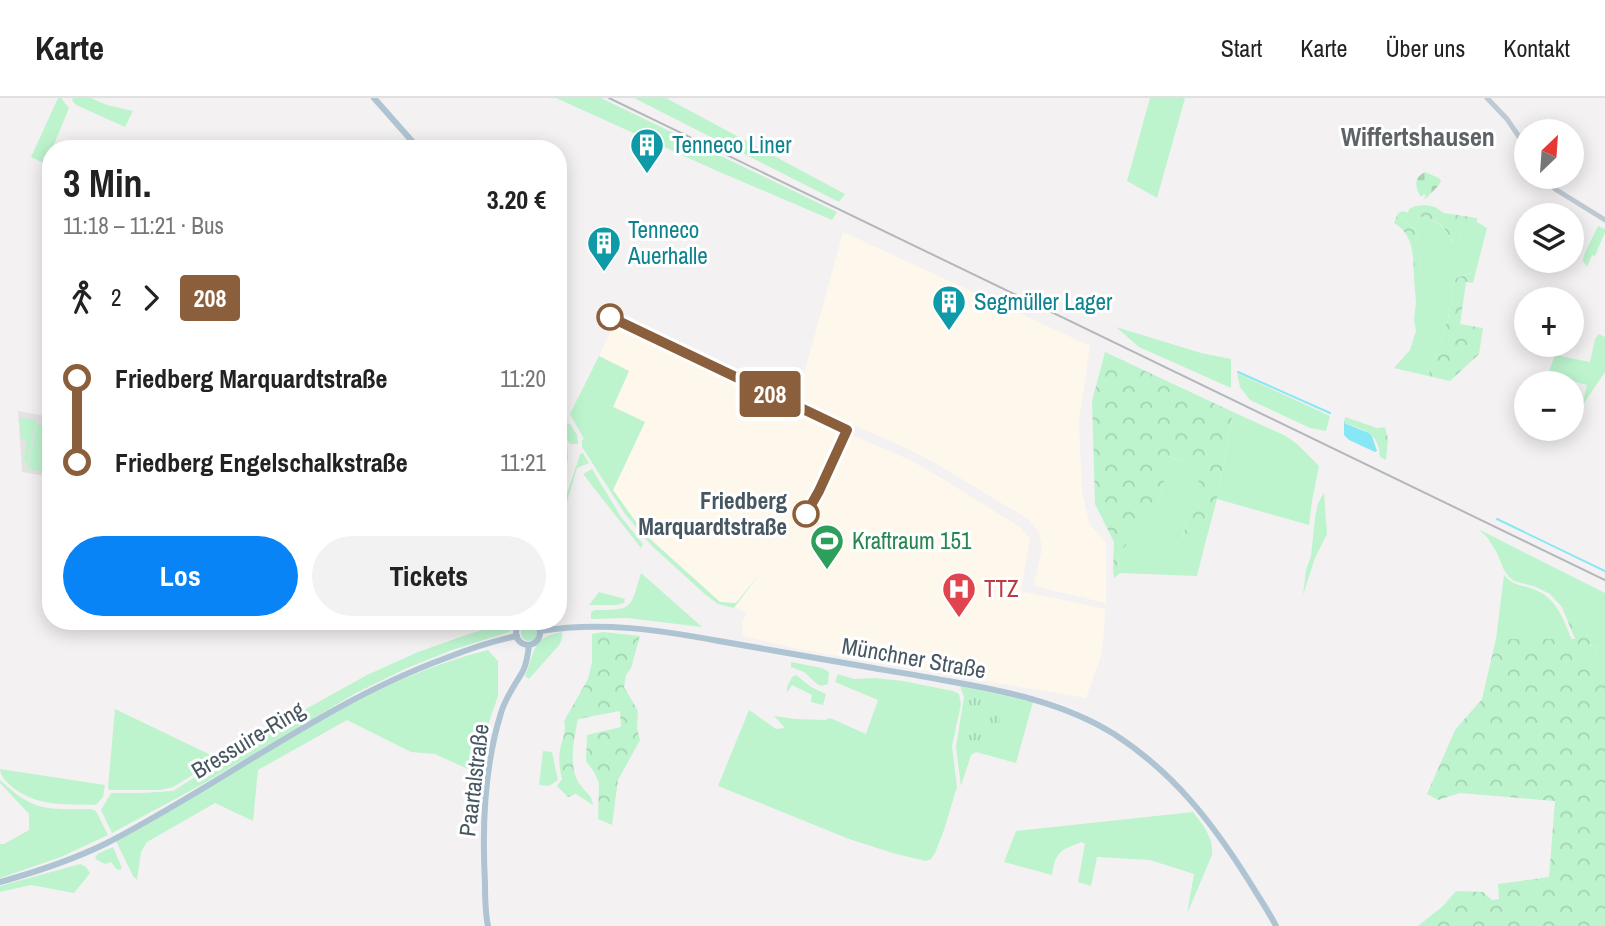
<!DOCTYPE html>
<html lang="de">
<meta charset="utf-8">
<style>
body{margin:0;font-family:"Archivo Narrow",sans-serif;background:#f2f2f2;color:#222;height:100vh;display:flex;flex-direction:column;font-size:26px;white-space:nowrap}
*{box-sizing:border-box;margin:0}
p{font-size:23px;color:#767676}
.icon{flex:none;width:38px;height:38px;fill:none;stroke:currentColor;stroke-width:2;stroke-linecap:round;stroke-linejoin:round}
.map{position:relative;flex:1;overflow:hidden}
.panel{position:absolute;left:42px;top:42px;width:525px;height:490px;display:flex;flex-direction:column;background:#fff;border-radius:28px;box-shadow:0 4px 18px #0003}
.panel>*{flex:none}
.badge{padding:0 14px;border-radius:5px;font-size:24px;line-height:46px}
.needle{width:46px;rotate:25deg}
.fabs{position:absolute;left:1514px;top:21px;display:grid;gap:14px}
.fabs a{display:grid;place-items:center;width:70px;height:70px;border-radius:50%;background:#fff;box-shadow:0 4px 18px #0003;font-size:35px}
.map>.badge{position:absolute;translate:-50% -50%;box-shadow:0 0 0 4px #fff}
.legs{display:flex;align-items:center;gap:10px;height:77px;padding:0 21px;font-size:23px}
.legs p{margin-inline-start:auto}
.summary{display:flex;align-items:center;justify-content:space-between;height:119px;padding:0 21px}
h1{font-size:38px;font-weight:800;line-height:52px}
.cta{display:flex;gap:14px;margin-top:auto;padding:14px 21px}
.cta a{flex:1;height:80px;border-radius:42px;background:#0884f7;color:#fff;font-size:28px;font-weight:800;line-height:80px;text-align:center}
.cta a+a{background:#f2f2f2;color:#222}
ul{padding:0 21px;list-style:none}
li{display:flex;align-items:center;gap:24px;height:84px;font-size:26px}
li i{display:grid;place-items:center;width:10px;height:100%;margin:0 9px;background:currentColor}
li i::after{content:'';width:18px;height:18px;margin:-9px;border:5px solid;border-radius:50%;background:#fff}
li p{margin-inline-start:auto}
li:first-child i{background:linear-gradient(#0000 50%,currentColor 0)}
li:last-child i{background:linear-gradient(currentColor 50%,#0000 0)}
header{display:flex;align-items:center;gap:42px;box-sizing:border-box;height:98px;padding:0 35px;background:#fff;border-bottom:2px solid #e0e0e0}
header strong{font-size:33px}
nav{display:flex;gap:38px;margin-inline-start:auto;font-size:24px}
.map>svg:first-child{display:block}
</style>
<header>
<strong>Karte</strong>
<nav><a>Start</a><a>Karte</a><a>Über uns</a><a>Kontakt</a></nav>
</header>
<div class="map">
<svg width="1605" height="828" viewBox="0 0 1605 828">
<defs>
<pattern id="forest-crowns" width="20" height="18" patternUnits="userSpaceOnUse" patternTransform="scale(1.75)"><rect width="20" height="18" fill="#bdf4ce"/><path d="M2 6a3 3 0 1 1 6 0M12 15a3 3 0 1 1 6 0" fill="none" stroke="#a4d3b3"/></pattern>
<pattern id="cemetery-stones" width="16" height="16" patternUnits="userSpaceOnUse" patternTransform="scale(1.75)"><rect width="16" height="16" fill="#bdf4ce"/><path d="M2 7V4a2 2 0 0 1 4 0v3zM10 15v-3a2 2 0 0 1 4 0v3z" fill="#a4d3b3"/></pattern>
<pattern id="park-tufts" width="24" height="20" patternUnits="userSpaceOnUse" patternTransform="scale(1.75)"><rect width="24" height="20" fill="#bdf4ce"/><path d="M3 7l-1-3M5 7V3M7 7l1-3M15 17l-1-3M17 17v-4M19 17l1-3" fill="none" stroke="#a4d3b3"/></pattern>
</defs>
<rect width="100%" height="100%" fill="#f4f1f2"/>
<!-- commercial -->
<g fill="#fef7ec">
<polygon points="843,134 1090,248 1079,322 1082,395 1090,427 1106,444 1106,505 1034,488 1042,450 1039,434 1028,421 935,365 908,351 797,302"/>
<polygon points="614,226 842,333 910,362 933,375 1020,429 1030,441 1021,493 1105,511 1104,536 1100,561 1086,600 803,552 743,538 742,526 746,514 720,504 648,439 633,420 613,392 645,324 613,308 629,273 599,258"/>
</g>
<!-- education -->
<polygon fill="#e5e2e4" points="18,313 51,319 51,379 22,374"/>
<!-- green -->
<g fill="#bdf4ce">
<polygon points="58,0 61,0 69,10 46,66 31,59"/>
<polygon points="73,0 91,0 107,7 133,13 125,29 76,7 72,2"/>
<polygon points="556,0 601,0 837,114 832,122 715,72"/>
<polygon points="634,0 666,0 845,96 839,104"/>
<polygon points="1150,0 1185,0 1157,100 1127,83"/>
<path d="M1403,113c23,8 39,7 49,32l6,1 4,-12 15,-10 10,6 -11,43 -22,8 -6,40 -20,57 -34,-8 16,-18 6,-19 -2,-11 2,-18 -2,-23 7,-4 -4,-43 -19,-19z"/>
<polygon points="1598,128 1605,131 1605,134 1595,158 1592,157 1587,169 1583,163 1584,157"/>
<polygon points="1116,229 1201,255 1231,261 1231,290 1139,249"/>
<polygon points="1599,236 1605,239 1605,274 1582,308 1587,287 1548,276 1555,257 1590,264 1595,241"/>
<polygon points="599,258 629,273 613,309 645,324 613,392 633,420 648,439 720,504 736,505 758,478 734,510 718,506 707,498 652,448 625,416 582,349 582,342 584,341 570,316"/>
<polygon points="1237,275 1330,318 1326,333 1310,330 1250,302 1240,289"/>
<polygon points="1233,314 1286,338 1297,346 1319,368 1312,403 1309,427 1217,401"/>
<polygon points="20,320 36,322 28,365 23,364 27,342 21,341"/>
<polygon points="37,325 51,327 51,375 28,371"/>
<polygon points="567,325 570,326 577,337 578,346 571,346 568,344 564,326"/>
<polygon points="583,355 589,365 577,370 564,414 561,413 579,360 580,356"/>
<polygon points="1167,358 1203,372 1182,440 1205,446 1197,478 1120,475 1114,480 1113,473 1118,470 1119,455 1151,419 1162,394"/>
<polygon points="592,371 621,419 643,446 641,450 583,376"/>
<polygon points="1324,395 1327,436 1315,460 1303,497 1306,472 1311,458 1315,420 1318,405"/>
<path d="M1478,431l127,64v83l-10,-11 1,-17c-14,-7 -17,-23 -22,-37l-12,-4 -12,-13 -14,-7 -22,-6 -5,-4 -5,-7 -7,-17 -10,-16z"/>
<path d="M641,475l61,54 -75,-9 -36,1v-7l4,-2c39,0 35,-1 46,-37z"/>
<path d="M1504,477c10,11 15,9 29,14 23,8 30,29 39,51l-76,-1z"/>
<polygon points="599,494 625,501 624,505 617,507 589,507"/>
<polygon points="509,524 514,524 516,527 509,534 452,552 407,570 356,595 201,687 112,735 101,712 111,695 141,695 173,693 279,626 367,577 418,554 469,536"/>
<circle cx="529" cy="535" r="8"/>
<path d="M562,534v5l-2,7 -31,35 -4,-3c10,-23 6,-39 37,-44z"/>
<path d="M488,552l10,11v35l-9,26 -8,53 -46,-21 -24,-2 -64,-32 -89,50 -5,51 -38,-18 -68,39 -6,10 -4,28 -4,-4 -17,-35c43,-21 83,-48 124,-73 78,-47 159,-96 248,-118z"/>
<polygon points="791,564 822,570 829,574 828,586 821,588 816,585 804,574 791,569"/>
<polygon points="838,576 854,581 875,580 903,583 953,593 959,596 961,606 952,648 957,689 944,732 935,755 931,761 926,763 896,756 849,741 718,688 749,612 776,631 785,630 774,618 795,621 825,622 830,620 866,636 878,602 835,584"/>
<polygon points="796,577 811,589 826,596 823,607 811,604 812,597 792,587 787,595 787,589 792,579"/>
<polygon points="960,588 1033,604 1016,665 976,654 971,657 961,688 956,649 964,599"/>
<polygon points="115,611 219,661 173,689 161,692 110,692 108,690"/>
<polygon points="543,653 552,654 558,682 549,688 539,687"/>
<path d="M0,671l105,16 -2,12 -7,8c-32,-1 -64,2 -88,-22 -5,-5 -7,-7 -8,-14z"/>
<path d="M0,682c10,9 20,18 33,24 17,7 39,5 58,5l5,2 12,24 -47,22 -61,21v-34h4l25,-14v-16l-29,-31z"/>
<path d="M1193,714c10,13 21,26 19,43l-25,59 7,-40 -44,-14 -53,-3 -6,29 -13,-4 7,-38 -3,-2c-22,8 -26,9 -30,33l-48,-13 12,-31z"/>
<polygon points="113,749 122,770 120,772 116,771 111,764 105,766 97,762 95,759 99,755"/>
<polygon points="80,766 86,769 90,775 74,795 31,787 0,794 0,788"/>
</g>
<!-- forest -->
<g fill="url(#forest-crowns)">
<path d="M1426,107l9,2 9,6 33,5v4l-15,10 -4,12 -4,1c-3,-4 -5,-10 -9,-15 -8,-11 -24,-13 -37,-17l1,-4 6,-3z"/>
<path d="M1398,115l19,19 4,43 -7,4c-1,-21 1,-44 -20,-56z"/>
<polygon points="1476,173 1473,185 1466,184 1460,226 1483,230 1479,256 1450,283 1428,278 1448,221 1454,181"/>
<polygon points="1105,254 1233,314 1217,401 1205,446 1182,441 1202,372 1168,358 1162,394 1151,419 1119,455 1118,470 1113,473 1114,444 1095,406 1092,303"/>
<path d="M1345,319l32,11 8,-1 3,12 -2,21 -6,-3c-1,-25 -16,-27 -36,-34z"/>
<polygon points="1562,509 1574,513 1581,517 1581,533 1590,535 1590,547 1596,550 1595,567 1605,578 1605,828 1418,828 1443,808 1456,793 1483,794 1492,802 1499,801 1498,786 1549,779 1555,703 1460,695 1438,702 1427,696 1455,632 1482,601 1496,541 1575,541"/>
<path d="M603,534l37,4 -9,32 -5,7 -2,12 14,24 -1,17 3,12 -22,40 -6,45 -14,-6 1,-36 -5,-11 -8,-11 1,-26 34,-8 -1,-16 -42,8c-4,20 -11,49 3,67 6,8 11,9 12,19l-17,-11 -8,3 -11,-11 5,-7c-2,-9 -4,-20 -2,-29 2,-11 7,-18 4,-29l24,-42 4,-17v-28z"/>
</g>
<!-- cemetery -->
<path fill="url(#cemetery-stones)" d="M1425,74l14,6 2,3c-2,6 -10,11 -14,17l-4,1 3,-3 -2,-2 -3,3c-6,-10 -8,-19 4,-25z"/>
<!-- park -->
<polygon fill="url(#park-tufts)" points="971,593 1000,599 1004,605 991,655 958,647"/>
<!-- water -->
<polygon fill="#87e7f5" points="1344,325 1369,335 1372,338 1377,353 1375,354 1349,342 1344,337"/>
<g fill="none" stroke-linecap="round" stroke-linejoin="round">
<!-- stream -->
<g stroke="#87e7f5" stroke-width="2">
<polyline points="1238,274 1330,315"/>
<polyline points="1497,421 1605,473"/>
</g>
<!-- minor -->
<g stroke="#becad2" stroke-width="5">
<polyline points="1487,0 1507,21 1526,49"/>
<polyline points="1545,79 1555,91 1605,122"/>
</g>
<!-- major -->
<g stroke="#afc4d2" stroke-width="6">
<polyline points="374,0 419,51"/>
<path d="M558,320c10,27 7,53 0,81"/>
<circle cx="528" cy="535" r="12"/>
<path d="M540,533c61,-10 119,-1 179,10 38,7 76,13 114,20 39,7 77,13 115,20 57,10 116,22 166,53 59,38 98,88 135,147 9,15 19,29 27,45"/>
<path d="M0,784c36,-10 72,-22 105,-38 116,-59 218,-141 341,-186 23,-9 46,-17 71,-22"/>
<path d="M488,828c-3,-14 -3,-28 -3,-43 -3,-55 -1,-116 16,-170 4,-15 14,-28 22,-42 4,-8 5,-17 6,-26"/>
</g>
<!-- rail -->
<polyline stroke="#b3b7bc" stroke-width="2" points="609,0 1605,482"/>
</g>
<g fill="none" stroke-linecap="round" stroke-linejoin="round">
<!-- line-1 casing -->
<g stroke="#fff" stroke-width="16">
<polyline id="line-1" points="610,219 847,332 819,393 806,416"/>
</g>
<!-- line-1 -->
<use href="#line-1" stroke="#8b5e3c" stroke-width="10"/>
</g>
<!-- icons -->
<defs>
<g id="building-pin" transform="scale(1.75)"><path d="M0 17L-7.5 6A9.5 9.5 0 1 1 7.5 6Z" fill="#0f9aa8" stroke="#fff"/><path d="M-4-6H4V6H1V3H-1V6H-4ZM-2.5-4.3h1.7v1.8h-1.7ZM.8-4.3h1.7v1.8H.8ZM-2.5-1h1.7V.8h-1.7ZM.8-1h1.7V.8H.8Z" fill="#fff"/></g>
<g id="stadium-pin" transform="scale(1.75)"><path d="M0 17L-7.5 6A9.5 9.5 0 1 1 7.5 6Z" fill="#2e9e5b" stroke="#fff"/><path d="M0-5a6.5 5 0 1 0 0 10a6.5 5 0 1 0 0-10ZM-3.5-1.8h7v3.6h-7Z" fill="#fff"/></g>
<g id="hospital-pin" transform="scale(1.75)"><path d="M0 17L-7.5 6A9.5 9.5 0 1 1 7.5 6Z" fill="#e0444e" stroke="#fff"/><path d="M-5-5h3v3.5h4V-5h3V5h-3V1.5h-4V5h-3Z" fill="#fff"/></g>
</defs>
<g fill-rule="evenodd">
<use href="#building-pin" x="647" y="47"/>
<use href="#building-pin" x="604" y="145"/>
<use href="#building-pin" x="949" y="204"/>
<use href="#stadium-pin" x="827" y="443"/>
<use href="#hospital-pin" x="959" y="491"/>
</g>
<!-- markers -->
<g fill="#fff" stroke="#8b5e3c" stroke-width="3.5">
<circle cx="610" cy="219" r="12"/>
<circle cx="806" cy="416" r="12"/>
</g>
<g text-anchor="middle" stroke-width="6" stroke-linejoin="round" paint-order="stroke">
<!-- culture labels -->
<g font-size="23" fill="#0d838f" stroke="#fff" text-anchor="start">
<text x="672" y="55">Tenneco Liner</text>
<text x="628" y="140">Tenneco<tspan x="628" dy="26">Auerhalle</tspan></text>
<text x="974" y="212">Segmüller Lager</text>
</g>
<!-- stop labels -->
<g font-size="23" font-weight="bold" fill="#475761" stroke="#fff" text-anchor="end">
<text x="787" y="411">Friedberg<tspan x="787" dy="26">Marquardtstraße</tspan></text>
</g>
<!-- leisure labels -->
<g font-size="23" fill="#27864d" stroke="#fff" text-anchor="start">
<text x="852" y="451">Kraftraum 151</text>
</g>
<!-- health labels -->
<g font-size="23" fill="#be3a42" stroke="#fff" text-anchor="start">
<text x="984" y="499">TTZ</text>
</g>
<!-- street labels -->
<g font-size="23" fill="#475761" stroke="#fff">
<text transform="translate(914 560) rotate(10)" y="8">Münchner Straße</text>
<text transform="translate(248 642) rotate(-31)" y="8">Bressuire-Ring</text>
<text transform="translate(474 682) rotate(-83)" y="8">Paartalstraße</text>
</g>
<!-- quarter labels -->
<g font-size="26" font-weight="bold" fill="#5d6367" stroke="#fff">
<text x="1418" y="48">Wiffertshausen</text>
</g>
</g>
</svg>
<div class="fabs">
<a><svg class="needle" viewBox="-14 -14 28 28"><path d="M0-13l5 13h-10z" fill="#e53935"/><path d="M0 13l5-13h-10z" fill="#767676"/></svg></a>
<a><svg class="icon" aria-label="layers" viewBox="0 0 24 24"><path d="M12 4l9 5-9 5-9-5zM3 14l9 5 9-5"/></svg></a>
<a>+</a>
<a>−</a>
</div>
<b class="badge" style="left:770px;top:296px;background:#8b5e3c;color:#fff">208</b>
<section class="panel">
<div class="summary"><div><h1>3 Min.</h1><p>11:18 – 11:21 · Bus</p></div><b>3.20 €</b></div>
<div class="legs"><svg class="icon" aria-label="walk" viewBox="0 0 24 24"><circle cx="13" cy="4" r="2"/><path d="M13 8l-2 6 4 7M11 14l-3 7M7 12l3-4h3l4 4"/></svg>2<svg class="icon" aria-label="forward" viewBox="0 0 24 24"><path d="M9 5l7 7-7 7"/></svg><b class="badge" style="background:#8b5e3c;color:#fff">208</b></div>
<ul>
<li><i style="color:#8b5e3c"></i><b>Friedberg Marquardtstraße</b><p>11:20</p></li>
<li><i style="color:#8b5e3c"></i><b>Friedberg Engelschalkstraße</b><p>11:21</p></li>
</ul>
<div class="cta"><a>Los</a><a>Tickets</a></div>
</section>
</div>
